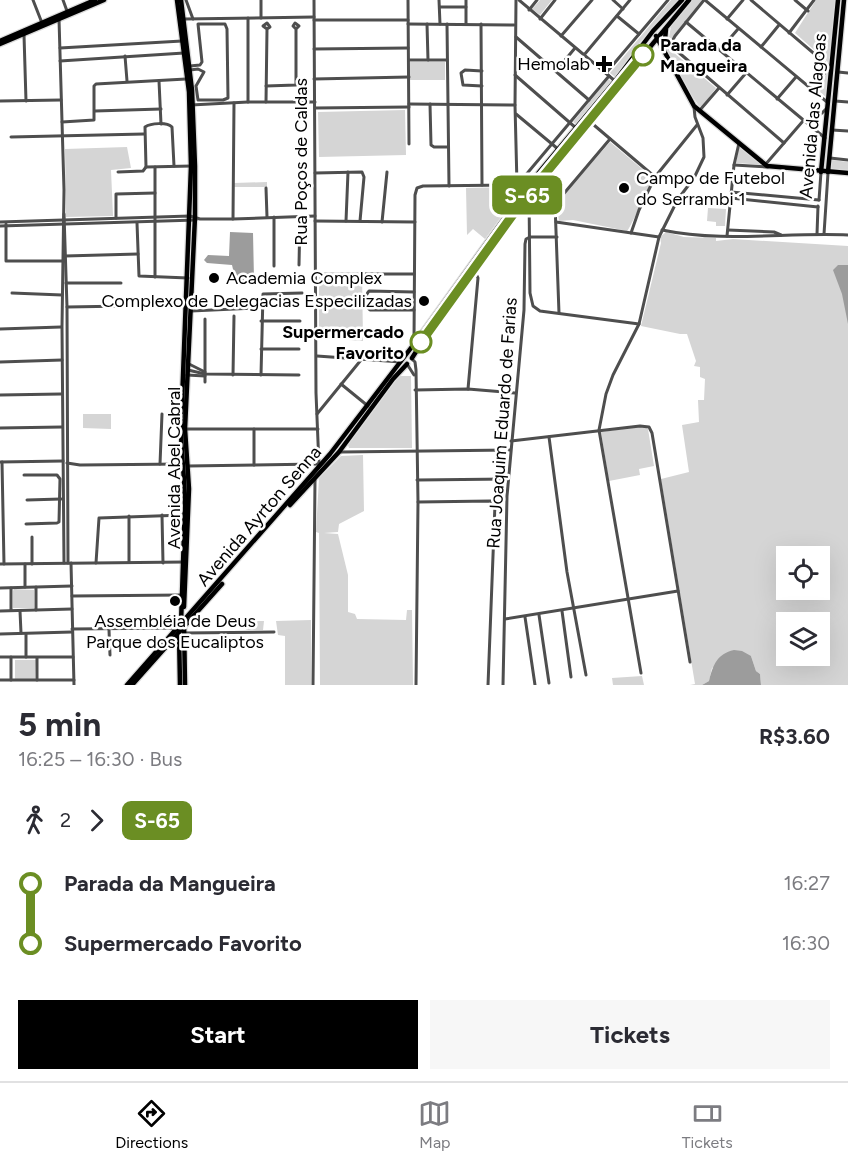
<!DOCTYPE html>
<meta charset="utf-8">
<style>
body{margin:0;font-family:Figtree,sans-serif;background:#f7f7f7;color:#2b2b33;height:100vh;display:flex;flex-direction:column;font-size:22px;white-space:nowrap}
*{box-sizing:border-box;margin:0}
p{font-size:20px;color:#7c7c81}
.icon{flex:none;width:33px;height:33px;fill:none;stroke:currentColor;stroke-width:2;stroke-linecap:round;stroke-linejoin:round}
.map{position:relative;height:685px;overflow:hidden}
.side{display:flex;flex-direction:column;background:#fff;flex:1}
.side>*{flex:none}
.badge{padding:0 12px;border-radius:9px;font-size:21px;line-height:39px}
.tools{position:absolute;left:776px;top:546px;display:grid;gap:12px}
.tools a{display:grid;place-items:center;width:54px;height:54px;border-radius:0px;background:#fff;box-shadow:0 6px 24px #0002;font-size:30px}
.map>.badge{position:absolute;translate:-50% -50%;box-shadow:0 0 0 3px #fff}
.legs{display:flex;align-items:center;gap:9px;height:66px;padding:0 18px;font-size:20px}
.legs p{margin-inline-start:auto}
.summary{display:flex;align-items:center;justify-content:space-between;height:102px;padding:0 18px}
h1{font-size:33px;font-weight:700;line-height:45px}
.action{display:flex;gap:12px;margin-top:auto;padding:12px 18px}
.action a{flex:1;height:69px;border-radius:0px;background:#000;color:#fff;font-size:24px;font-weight:700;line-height:69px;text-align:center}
.action a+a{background:#f7f7f7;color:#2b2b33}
ul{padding:0 18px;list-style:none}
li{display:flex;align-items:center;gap:21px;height:60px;font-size:22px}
li i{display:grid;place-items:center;width:9px;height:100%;margin:0 8px;background:currentColor}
li i::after{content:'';width:15px;height:15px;margin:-8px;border:4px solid;border-radius:50%;background:#fff}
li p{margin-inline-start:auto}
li:first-child i{background:linear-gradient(#0000 50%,currentColor 0)}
li:last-child i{background:linear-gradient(currentColor 50%,#0000 0)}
.menu{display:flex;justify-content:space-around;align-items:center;height:84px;border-top:2px solid #e1e1e2;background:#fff;font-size:16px;color:#7c7c81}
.menu a{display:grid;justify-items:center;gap:3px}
.menu .current{color:#000}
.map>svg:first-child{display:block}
</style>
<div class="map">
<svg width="848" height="685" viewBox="0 0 848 685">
<rect width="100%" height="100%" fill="#fff"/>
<!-- green -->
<g fill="#d5d5d5" fill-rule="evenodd">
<polygon points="540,0 552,0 540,15 532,9"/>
<polygon points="671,0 680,0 641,41 615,77 610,73"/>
<polygon points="692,0 702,0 668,43 671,26"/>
<polygon points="816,0 838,0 830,64 795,33"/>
<polygon points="667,47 716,88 702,107 699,106 684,84 666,50"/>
<rect x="410" y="62" width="35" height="18"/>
<polygon points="829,71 830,72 827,98 815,88"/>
<polygon points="608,79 612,82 577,125 573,122"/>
<polygon points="405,110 406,155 319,157 318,112"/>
<path d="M610,142l43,36c-3,7 -23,51 -26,53l-54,-11 -14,1 -2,-13 2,-8z"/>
<polygon points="739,145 764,165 736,163"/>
<polygon points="127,147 131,168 111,170 113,216 66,217 65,149"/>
<polygon points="832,160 848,162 848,171 831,170"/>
<polygon points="267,182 267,187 234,187 234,183"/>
<polygon points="516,187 519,192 485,239 473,229 467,235 466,188"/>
<polygon points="708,208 726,209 725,226 716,226 716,222 707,221"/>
<path d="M666,232l18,5 32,1v3l17,-2 115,7v439h-87l-1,-11 -4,-3 -5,-15 -39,12 -3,13 -7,4h-12l5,-1 -34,-205 28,-7 -7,-47 17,-3 -1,-22h6l1,-21 -5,-2v-10l-6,-1 2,-5 -9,-27h-7l-39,-8 20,-83 -1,-6zM786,556h33v34h-33zM786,622h33v34h-33z"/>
<polygon points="319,272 362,272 363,341 319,338"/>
<polygon points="399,376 411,376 412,448 349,448 348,445"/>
<polygon points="83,414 111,414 111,429 83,428"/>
<polygon points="644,426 648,429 654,466 639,469 640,475 609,481 601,432"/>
<polygon points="363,455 364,511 339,524 338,532 324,533 338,534 348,575 348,612 355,614 357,619 406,620 407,610 412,610 413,685 320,685 319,533 316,532 319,478 341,456"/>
<polygon points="14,589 34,590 34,608 13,608 13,591"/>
<polygon points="311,620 311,685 285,685 285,636 278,635 276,621"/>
<polygon points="245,621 264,621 263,630 246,630"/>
<polygon points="15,660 36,660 35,679 15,679"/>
<polygon points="642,676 644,685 613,685 612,678"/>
</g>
<!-- water -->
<g fill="#9c9c9c">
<polygon points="230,232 253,233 254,279 252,281 236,282 232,265 207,263 204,260 208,255 229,256"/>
<polygon points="838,265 848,265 848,324 842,294 833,270"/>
<path d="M734,650l8,1 9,5 5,15 4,3 1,11h-59l7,-4c4,-16 8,-27 25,-31z"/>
</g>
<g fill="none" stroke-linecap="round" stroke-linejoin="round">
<!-- major casing -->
<g stroke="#dbdbdb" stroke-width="7">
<g id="major">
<path d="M177,0l12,92 2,74 -10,262c0,26 4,51 4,76l-4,120 -2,8 1,53"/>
<polyline points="181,0 192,90 195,166 195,217 185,429 189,489 184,607"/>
<polyline points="656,36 694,106 767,166 848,173"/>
<polyline points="0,41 95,0"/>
<polyline points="0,44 104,0"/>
<polyline points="664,50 666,29"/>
<polyline points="821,172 838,0"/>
<polyline points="828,172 844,0"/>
<polyline points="412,358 426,336 529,193 689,0"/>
<polyline points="290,505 339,452 393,379 407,364"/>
<polyline points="184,622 185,685"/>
<polyline points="127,685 330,454 414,344 526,188 615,81 653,31 682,0"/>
<polyline points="132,685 222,584"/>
</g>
</g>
<!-- minor -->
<g stroke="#4e4e4e" stroke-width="3">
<polyline points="33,0 42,23"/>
<polyline points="63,0 67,11"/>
<polyline points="186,0 193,19"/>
<polyline points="261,0 261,18"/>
<polyline points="314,0 316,393 319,466"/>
<polyline points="408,0 409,144"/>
<polyline points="439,0 440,24"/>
<polyline points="516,0 515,105 517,185"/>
<polyline points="519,0 615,81"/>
<polyline points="613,0 623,9"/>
<polyline points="704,0 675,36 670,45 784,143"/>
<polyline points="705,0 827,102"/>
<polyline points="751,0 831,68"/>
<polyline points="795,0 808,11"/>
<polyline points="440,7 466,7"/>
<polyline points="529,10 537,0"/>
<polyline points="617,16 639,34"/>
<polyline points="248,18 248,102"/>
<polyline points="59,19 64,190 62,327 64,563"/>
<polyline points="184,19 314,17"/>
<polyline points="540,19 555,0"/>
<polyline points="727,19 743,0"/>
<polyline points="314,20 408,20"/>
<polyline points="686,22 825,138"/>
<polyline points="408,24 514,25"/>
<polyline points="427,24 428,60"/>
<polyline points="447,24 449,186"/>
<polyline points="466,24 466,0"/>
<polyline points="481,24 482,185"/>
<polyline points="789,33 814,0"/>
<polyline points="24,35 26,101"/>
<polyline points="561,36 592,0"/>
<polyline points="516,37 589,100"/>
<polyline points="761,47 779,25"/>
<polyline points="60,48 182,41"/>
<polyline points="314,49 408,48"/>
<polyline points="720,50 738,29"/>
<polyline points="584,55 630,0"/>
<polyline points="125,56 127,81"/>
<polyline points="409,60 447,60"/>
<polyline points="60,61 184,53"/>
<polyline points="190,70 198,69 204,72 196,86 198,100 223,100 228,98 227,29 225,24 198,24 202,62 200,65 190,66"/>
<polyline points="482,71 465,70 461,73 463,85 482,86"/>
<polyline points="556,71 575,48"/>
<polyline points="838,72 848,73"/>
<polyline points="606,73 668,0"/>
<polyline points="515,75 576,128"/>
<polyline points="314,79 409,77"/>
<polyline points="159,81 161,124"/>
<polyline points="266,86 296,85 296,29 293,26 295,23 299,26 296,29"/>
<polyline points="811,89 830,67"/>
<polyline points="727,95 746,73"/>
<polyline points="777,99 796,77"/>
<polyline points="0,101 61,100"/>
<polyline points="835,101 848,102"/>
<polyline points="266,102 267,29 263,26 267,23 270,27 267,29"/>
<polyline points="409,104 515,105"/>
<polyline points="430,104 431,145 434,147 447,147"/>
<polyline points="191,105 248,102 315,102"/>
<polyline points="315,108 409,107"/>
<polyline points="700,110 719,88"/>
<polyline points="95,111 161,109"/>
<polyline points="516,114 558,149"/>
<polyline points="588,120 655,177"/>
<polyline points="62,122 94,120 94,86 96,84 186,79"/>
<polyline points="809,126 827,108"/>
<polyline points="832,130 848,131"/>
<polyline points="11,137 144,134"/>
<polyline points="830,158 848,160"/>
<polyline points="734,165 768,167"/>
<polyline points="765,165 803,121"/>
<path d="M146,167l-1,-40c6,-4 22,-5 27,0l2,39"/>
<polyline points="155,167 155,277"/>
<polyline points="118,172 143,171 146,167 192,166"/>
<polyline points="315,173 362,172 364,177 360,221"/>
<polyline points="519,183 609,76"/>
<polyline points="266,188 267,217"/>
<polyline points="731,192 819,200"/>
<polyline points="731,198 818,207"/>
<polyline points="819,200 821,172"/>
<polyline points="64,214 67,307 68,563"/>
<polyline points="274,217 274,266"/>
<polyline points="116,218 116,194 155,193"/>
<polyline points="233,219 234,103"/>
<polyline points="315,221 415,222"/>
<polyline points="346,221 348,172"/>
<polyline points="0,222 190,216 200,219 233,219 315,216"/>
<polyline points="382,222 387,172"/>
<polyline points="556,222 659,237"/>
<polyline points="137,223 139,276 188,278"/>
<polyline points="6,224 6,261 64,261"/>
<polyline points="0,226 196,220"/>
<path d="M662,230c62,13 124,2 186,5"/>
<polyline points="728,230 774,232 781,235"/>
<polyline points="631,233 639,210 655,177 697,125"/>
<polyline points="817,234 818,206"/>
<polyline points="824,234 828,173"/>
<polyline points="727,236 734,165 739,143"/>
<polyline points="530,237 557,237"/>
<polyline points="65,256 138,254"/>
<polyline points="299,265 300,217"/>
<polyline points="365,274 414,274"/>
<polyline points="66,283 121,283"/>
<path d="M414,292l-45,-1c-4,4 -4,12 -2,16l3,3h44"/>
<polyline points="12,293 62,295"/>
<polyline points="67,307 186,305"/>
<polyline points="191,311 256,308"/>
<polyline points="559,313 555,204 610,139"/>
<polyline points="205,319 205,382"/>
<polyline points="261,321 300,321"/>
<polyline points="0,329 61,327"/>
<polyline points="414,342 415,195 417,188 423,186 517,185 526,188 529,193 530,293 533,306 540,311 639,324"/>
<polyline points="261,349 299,349"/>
<polyline points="317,356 401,362"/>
<polyline points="412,359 415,362 416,370 418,502 416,685"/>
<polyline points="0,362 62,360"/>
<polyline points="189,364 205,372"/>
<polyline points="407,364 414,375"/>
<polyline points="188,370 205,374 299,375"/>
<polyline points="187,375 205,376"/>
<polyline points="233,375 234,316"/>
<polyline points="261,375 263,294 302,293"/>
<polyline points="341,384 368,406"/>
<polyline points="468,389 478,278 474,270"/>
<polyline points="415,390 468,389 515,393"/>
<polyline points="0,395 61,394"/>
<polyline points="317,414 361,360"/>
<polyline points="0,428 62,427"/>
<polyline points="185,429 318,429"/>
<polyline points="549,437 567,572 586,675"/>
<polyline points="511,441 640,426 649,427 652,433 690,662"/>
<polyline points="341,452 510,450"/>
<polyline points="0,462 63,461"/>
<polyline points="2,462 4,564"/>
<polyline points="67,463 80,465 182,464"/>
<polyline points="160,464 162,414"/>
<polyline points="254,465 254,429"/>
<polyline points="188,466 318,464"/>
<polyline points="24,475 57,475 60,479 59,522 57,523 26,524"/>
<polyline points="417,480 508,479"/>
<polyline points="27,500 61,499"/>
<polyline points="418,502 491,501 495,504 488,685"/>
<polyline points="162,515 163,563"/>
<polyline points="129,516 129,562"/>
<polyline points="71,563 74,685"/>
<polyline points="96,563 99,518 184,515"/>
<polyline points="0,564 185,562"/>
<polyline points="25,564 25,587"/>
<polyline points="32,564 32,537"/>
<polyline points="0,588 72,586"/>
<polyline points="11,588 11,610"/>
<polyline points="72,596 182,595"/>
<polyline points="36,610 36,587"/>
<polyline points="0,611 72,609"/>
<polyline points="20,611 21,633"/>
<polyline points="562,611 571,677"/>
<polyline points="539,615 549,683"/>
<polyline points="525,617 535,685"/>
<polyline points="505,619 678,591"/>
<polyline points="72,629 177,628"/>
<polyline points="109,630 110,655"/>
<polyline points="184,633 274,632"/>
<polyline points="0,634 72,632"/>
<polyline points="26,634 26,657"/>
<polyline points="0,657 73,657"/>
<polyline points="11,657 11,680"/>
<polyline points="641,673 599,430 606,394 613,375 639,324 659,237 678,199 694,178 704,157 703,138 695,117 694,107"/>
<polyline points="0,680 74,680"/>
<polyline points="37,680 37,658"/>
<polyline points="313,685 315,480"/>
<polyline points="503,685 507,496 524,310 525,244 526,239 530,237"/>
</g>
<!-- major -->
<use href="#major" stroke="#000" stroke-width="4.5"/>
</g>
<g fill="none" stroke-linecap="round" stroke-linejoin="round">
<!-- line-1 casing -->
<g stroke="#fff" stroke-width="14">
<polyline id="line-1" points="421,342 522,202 643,55"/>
</g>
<!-- line-1 -->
<use href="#line-1" stroke="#6b8e23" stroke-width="9"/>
</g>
<!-- markers -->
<g fill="#fff" stroke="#6b8e23" stroke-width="3">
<circle cx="643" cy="55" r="10"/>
<circle cx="421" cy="342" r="10"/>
</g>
<g fill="#000" stroke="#fff" stroke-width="2">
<path d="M601 55h6v6h6v6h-6v6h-6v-6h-6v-6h6z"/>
<circle cx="624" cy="188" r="6"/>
<circle cx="214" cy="278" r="6"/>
<circle cx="424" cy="301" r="6"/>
<circle cx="175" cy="601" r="6"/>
</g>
<g text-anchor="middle" stroke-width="5" stroke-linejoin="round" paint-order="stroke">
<!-- stop labels -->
<g font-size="18" font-weight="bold" fill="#000" stroke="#fff" text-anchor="start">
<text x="660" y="51">Parada da<tspan x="660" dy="21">Mangueira</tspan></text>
<text x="404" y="338" text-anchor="end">Supermercado<tspan x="404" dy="21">Favorito</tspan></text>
</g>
<!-- poi labels -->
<g font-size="18" fill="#000" stroke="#fff" text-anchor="end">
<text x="590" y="70">Hemolab</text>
<text x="636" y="184" text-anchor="start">Campo de Futebol<tspan x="636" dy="21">do Serrambi 1</tspan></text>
<text x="226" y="284" text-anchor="start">Academia Complex</text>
<text x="412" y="307">Complexo de Delegacias Especilizadas</text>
<text x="175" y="627" text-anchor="middle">Assembléia de Deus<tspan x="175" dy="21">Parque dos Eucaliptos</tspan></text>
</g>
<!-- street labels -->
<g font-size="18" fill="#000" stroke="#fff">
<text transform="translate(813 116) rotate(-85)" y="6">Avenida das Alagoas</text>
<text transform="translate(301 162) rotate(-90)" y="6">Rua Poços de Caldas</text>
<text transform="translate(502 423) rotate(-86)" y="6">Rua Joaquim Eduardo de Farias</text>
<text transform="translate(174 468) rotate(-90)" y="6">Avenida Abel Cabral</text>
<text transform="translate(259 516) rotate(-49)" y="6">Avenida Ayrton Senna</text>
</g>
</g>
</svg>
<div class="tools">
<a><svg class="icon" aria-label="locate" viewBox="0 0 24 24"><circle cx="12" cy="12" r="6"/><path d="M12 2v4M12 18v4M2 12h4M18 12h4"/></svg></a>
<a><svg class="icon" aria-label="layers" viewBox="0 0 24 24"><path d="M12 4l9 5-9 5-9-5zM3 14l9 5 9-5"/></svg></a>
</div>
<b class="badge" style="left:527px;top:195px;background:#6b8e23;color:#fff">S-65</b>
</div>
<section class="side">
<div class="summary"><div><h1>5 min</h1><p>16:25 – 16:30 · Bus</p></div><b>R$3.60</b></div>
<div class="legs"><svg class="icon" aria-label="walk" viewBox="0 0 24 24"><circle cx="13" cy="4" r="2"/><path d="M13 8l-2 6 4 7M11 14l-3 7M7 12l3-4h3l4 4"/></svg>2<svg class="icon" aria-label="forward" viewBox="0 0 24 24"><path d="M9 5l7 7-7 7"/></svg><b class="badge" style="background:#6b8e23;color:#fff">S-65</b></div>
<ul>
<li><i style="color:#6b8e23"></i><b>Parada da Mangueira</b><p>16:27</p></li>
<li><i style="color:#6b8e23"></i><b>Supermercado Favorito</b><p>16:30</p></li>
</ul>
<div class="action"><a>Start</a><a>Tickets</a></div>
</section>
<nav class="menu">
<a class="current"><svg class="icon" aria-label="directions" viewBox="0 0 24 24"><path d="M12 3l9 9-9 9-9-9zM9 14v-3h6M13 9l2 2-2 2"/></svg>Directions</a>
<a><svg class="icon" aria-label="map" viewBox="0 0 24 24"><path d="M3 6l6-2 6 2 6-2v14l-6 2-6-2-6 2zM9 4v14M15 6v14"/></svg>Map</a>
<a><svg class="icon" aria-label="tickets" viewBox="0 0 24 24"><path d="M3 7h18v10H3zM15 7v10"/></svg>Tickets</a>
</nav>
